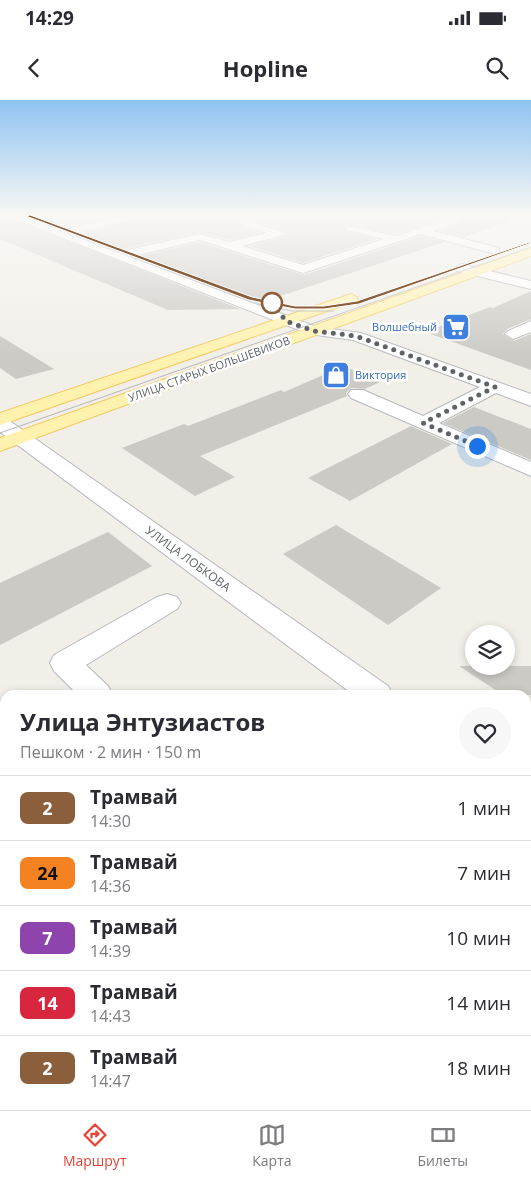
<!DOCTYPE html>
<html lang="ru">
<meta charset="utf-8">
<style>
body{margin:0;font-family:"Open Sans",sans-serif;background:#f7f7f7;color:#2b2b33;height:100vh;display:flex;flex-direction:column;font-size:19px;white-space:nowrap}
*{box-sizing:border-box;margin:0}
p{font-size:16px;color:#7c7c81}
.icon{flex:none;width:28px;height:28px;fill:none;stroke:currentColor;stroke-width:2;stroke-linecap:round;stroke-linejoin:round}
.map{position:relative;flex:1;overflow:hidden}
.panel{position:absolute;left:0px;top:590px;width:531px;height:420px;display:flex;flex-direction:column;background:#fff;border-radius:15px 15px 0 0;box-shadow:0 2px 8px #0003}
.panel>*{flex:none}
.badge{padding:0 10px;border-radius:8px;font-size:18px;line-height:32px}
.controls{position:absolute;left:465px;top:525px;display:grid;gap:10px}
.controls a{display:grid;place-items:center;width:50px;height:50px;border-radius:50%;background:#fff;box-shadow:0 2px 8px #0003;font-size:25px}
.you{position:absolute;width:25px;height:25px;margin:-12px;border:4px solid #fff;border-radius:50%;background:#1a73e8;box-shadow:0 0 0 8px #1a73e833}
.map>.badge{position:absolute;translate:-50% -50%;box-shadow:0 0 0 2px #fff}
.round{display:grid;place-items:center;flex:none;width:52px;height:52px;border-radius:26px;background:#f7f7f7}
.summary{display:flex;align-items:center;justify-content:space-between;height:85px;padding:0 20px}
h1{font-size:24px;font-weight:700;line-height:38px}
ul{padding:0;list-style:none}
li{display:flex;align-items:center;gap:15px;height:65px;padding:0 20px;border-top:1px solid #e1e1e2}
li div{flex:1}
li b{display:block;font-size:19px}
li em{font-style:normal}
li .badge{min-width:55px;font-weight:700;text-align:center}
.status{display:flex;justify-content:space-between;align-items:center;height:35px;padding:0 25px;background:#fff;direction:ltr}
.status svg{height:14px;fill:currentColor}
header{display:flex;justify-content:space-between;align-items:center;height:65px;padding:0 20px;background:#fff;font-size:22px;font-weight:700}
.menu{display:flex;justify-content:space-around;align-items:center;height:70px;border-top:1px solid #e1e1e2;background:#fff;font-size:14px;color:#7c7c81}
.menu a{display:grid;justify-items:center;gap:2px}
.menu .active{color:#ea4335}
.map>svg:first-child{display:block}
</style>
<div class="status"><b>14:29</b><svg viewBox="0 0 49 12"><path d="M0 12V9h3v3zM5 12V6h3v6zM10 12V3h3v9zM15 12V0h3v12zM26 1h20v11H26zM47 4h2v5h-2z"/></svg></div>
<header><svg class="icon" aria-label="back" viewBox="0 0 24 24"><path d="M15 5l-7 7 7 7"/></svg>Hopline<svg class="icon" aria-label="search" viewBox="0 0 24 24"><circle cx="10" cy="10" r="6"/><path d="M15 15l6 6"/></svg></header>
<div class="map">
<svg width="531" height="1010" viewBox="0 0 531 1010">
<rect width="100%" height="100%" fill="#f1efe8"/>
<!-- building -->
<g fill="#cccac5">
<polygon points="0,116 5,116 240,209 168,210 0,139"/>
<polygon points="28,116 116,116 71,126 69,132"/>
<polygon points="167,116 228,116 245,129 260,133 229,140 200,132 118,150 77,135 132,121 137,123"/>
<polygon points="247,116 451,116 396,134 346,125 347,132 377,139 303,163 249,146 284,137 287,132"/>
<polygon points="459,116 507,116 508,122 463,137 439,131 460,124"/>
<polygon points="421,136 445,142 259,203 136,157 200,142 304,175"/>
<polygon points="531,191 531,219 507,229 503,234 514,241 531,234 531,270 425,232 490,207 493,208"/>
<polygon points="0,236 54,269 16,279 0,268"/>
<polygon points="344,266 380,282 365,289 351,288 346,293 347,296 200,356 235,377 195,396 122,348 184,324 188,326 281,290 284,292"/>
<polygon points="474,307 531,329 531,360 443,323"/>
<polygon points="411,326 452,344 350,401 308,378"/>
<polygon points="336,425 441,488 388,525 283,454"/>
<polygon points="108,432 152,466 0,545 0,483"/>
<polygon points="459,566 531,566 531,595 503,595"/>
</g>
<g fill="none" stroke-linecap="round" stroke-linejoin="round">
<!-- minor casing -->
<g stroke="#b5b8bc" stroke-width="2">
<g id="minor">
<polygon points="7,116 22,116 118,152 200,134 229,142 267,133 246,127 230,116 243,116 254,123 285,133 284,135 242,146 303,165 384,139 347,130 347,126 396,136 451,118 459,118 459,122 433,131 499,148 499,152 495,154 421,134 303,173 200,140 130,157 317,227 361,233 531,294 531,306 496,293 439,323 531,362 531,376 351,298 348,294 351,290 363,290 423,316 480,287 353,240 309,234"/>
<polygon points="125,116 145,116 75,133 70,130 71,128"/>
<polygon points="461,164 531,181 531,189 457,171 455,168"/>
<polygon points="531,221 531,232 513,239 505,234 508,231"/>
<polygon points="0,317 7,319 388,586 393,595 354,595 0,332"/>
<polygon points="167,494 177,497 181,503 177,509 86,565 108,586 113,595 78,595 54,571 50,563 54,555 157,497"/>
<polygon points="5,675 5,708 0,710 0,677"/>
<polygon points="526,686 531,688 531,722 526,720"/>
<polygon points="526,809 531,811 531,853 526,851"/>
<polygon points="526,983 531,985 531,1010 496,1010 494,1005 526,1005"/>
</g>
</g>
<!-- major casing -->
<g stroke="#f2c960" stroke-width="2">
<g id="major">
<polygon points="531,148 531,156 0,351 0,338"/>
<polygon points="351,194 358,198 356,201 0,325 0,313"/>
</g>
</g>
<!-- minor -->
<use href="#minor" fill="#fff" fill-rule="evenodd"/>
<!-- major -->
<use href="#major" fill="#fff2af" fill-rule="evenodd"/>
<!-- tram -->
<g stroke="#b6b7b8" stroke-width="1">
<polyline points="21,116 257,204 292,211 333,211"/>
<polyline points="0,333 531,147"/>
</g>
</g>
<!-- sky -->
<linearGradient id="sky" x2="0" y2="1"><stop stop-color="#8fc3f1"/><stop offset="0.45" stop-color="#f9f8f5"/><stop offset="1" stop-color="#f9f8f5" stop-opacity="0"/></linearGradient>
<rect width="531" height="258" fill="url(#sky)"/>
<!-- line -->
<polygon fill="#8b5e3c" stroke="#fff" points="30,115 252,197 295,206 324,206 357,201 530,142 531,143 359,204 324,209 295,209 249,200 26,116"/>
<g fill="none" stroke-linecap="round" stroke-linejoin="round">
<!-- walk -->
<polyline stroke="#5f6368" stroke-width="5" stroke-dasharray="0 9" points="272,203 286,221 314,231 356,236 495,287 423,323 477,346"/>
</g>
<!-- icons -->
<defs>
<g id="supermarket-square" transform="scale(1.4375)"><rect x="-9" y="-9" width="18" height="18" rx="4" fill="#3f7fe0" stroke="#fff"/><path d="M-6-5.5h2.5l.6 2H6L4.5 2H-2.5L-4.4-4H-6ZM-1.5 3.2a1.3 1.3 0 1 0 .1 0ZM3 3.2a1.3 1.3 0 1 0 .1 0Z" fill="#fff"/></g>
<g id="shop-square" transform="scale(1.4375)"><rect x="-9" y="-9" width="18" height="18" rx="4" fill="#3f7fe0" stroke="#fff"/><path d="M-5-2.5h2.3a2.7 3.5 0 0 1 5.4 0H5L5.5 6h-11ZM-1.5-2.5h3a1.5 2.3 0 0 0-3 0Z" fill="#fff"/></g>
</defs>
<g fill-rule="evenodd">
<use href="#supermarket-square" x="456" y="227"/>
<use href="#shop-square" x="336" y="275"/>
</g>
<!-- markers -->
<circle fill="#fff" stroke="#8b5e3c" stroke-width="2.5" cx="272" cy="203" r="10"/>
<g text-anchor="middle" stroke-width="5" stroke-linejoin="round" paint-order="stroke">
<!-- far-shop labels -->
<g font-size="11" fill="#366cbe" stroke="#fff" text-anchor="end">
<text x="437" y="231">Волшебный</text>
<text x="355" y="279" text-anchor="start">Виктория</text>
</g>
<!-- far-street labels -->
<g font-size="11" fill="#5f6368" stroke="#fff">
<text transform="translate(209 269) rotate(-20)" y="4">УЛИЦА СТАРЫХ БОЛЬШЕВИКОВ</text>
</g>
<!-- street labels -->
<g font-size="12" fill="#5f6368" stroke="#fff">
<text transform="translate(188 459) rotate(36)" y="4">УЛИЦА ЛОБКОВА</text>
</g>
</g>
</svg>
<div class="controls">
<a><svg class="icon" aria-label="layers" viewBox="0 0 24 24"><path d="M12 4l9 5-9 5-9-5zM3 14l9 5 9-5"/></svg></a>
</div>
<div class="you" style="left:477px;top:346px"></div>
<section class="panel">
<div class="summary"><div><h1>Улица Энтузиастов</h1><p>Пешком · 2 мин · 150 m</p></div><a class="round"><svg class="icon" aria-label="heart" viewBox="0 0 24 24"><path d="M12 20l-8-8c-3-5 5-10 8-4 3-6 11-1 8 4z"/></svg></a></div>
<ul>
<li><span class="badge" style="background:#8b5e3c;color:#fff">2</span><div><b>Трамвай</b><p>14:30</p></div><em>1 мин</em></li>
<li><span class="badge" style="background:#f58220;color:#111">24</span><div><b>Трамвай</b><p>14:36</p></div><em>7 мин</em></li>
<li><span class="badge" style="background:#8e44ad;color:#fff">7</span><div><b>Трамвай</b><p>14:39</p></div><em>10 мин</em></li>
<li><span class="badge" style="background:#d7263d;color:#fff">14</span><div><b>Трамвай</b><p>14:43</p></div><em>14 мин</em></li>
<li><span class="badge" style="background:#8b5e3c;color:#fff">2</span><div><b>Трамвай</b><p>14:47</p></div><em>18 мин</em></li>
</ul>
</section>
</div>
<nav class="menu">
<a class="active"><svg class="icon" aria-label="directions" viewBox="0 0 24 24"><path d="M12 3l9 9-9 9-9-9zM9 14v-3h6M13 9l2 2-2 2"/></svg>Маршрут</a>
<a><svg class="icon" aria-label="map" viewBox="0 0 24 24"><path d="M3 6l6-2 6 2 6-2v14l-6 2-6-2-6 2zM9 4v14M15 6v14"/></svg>Карта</a>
<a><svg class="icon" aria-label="tickets" viewBox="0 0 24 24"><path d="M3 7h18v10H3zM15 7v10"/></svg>Билеты</a>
</nav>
